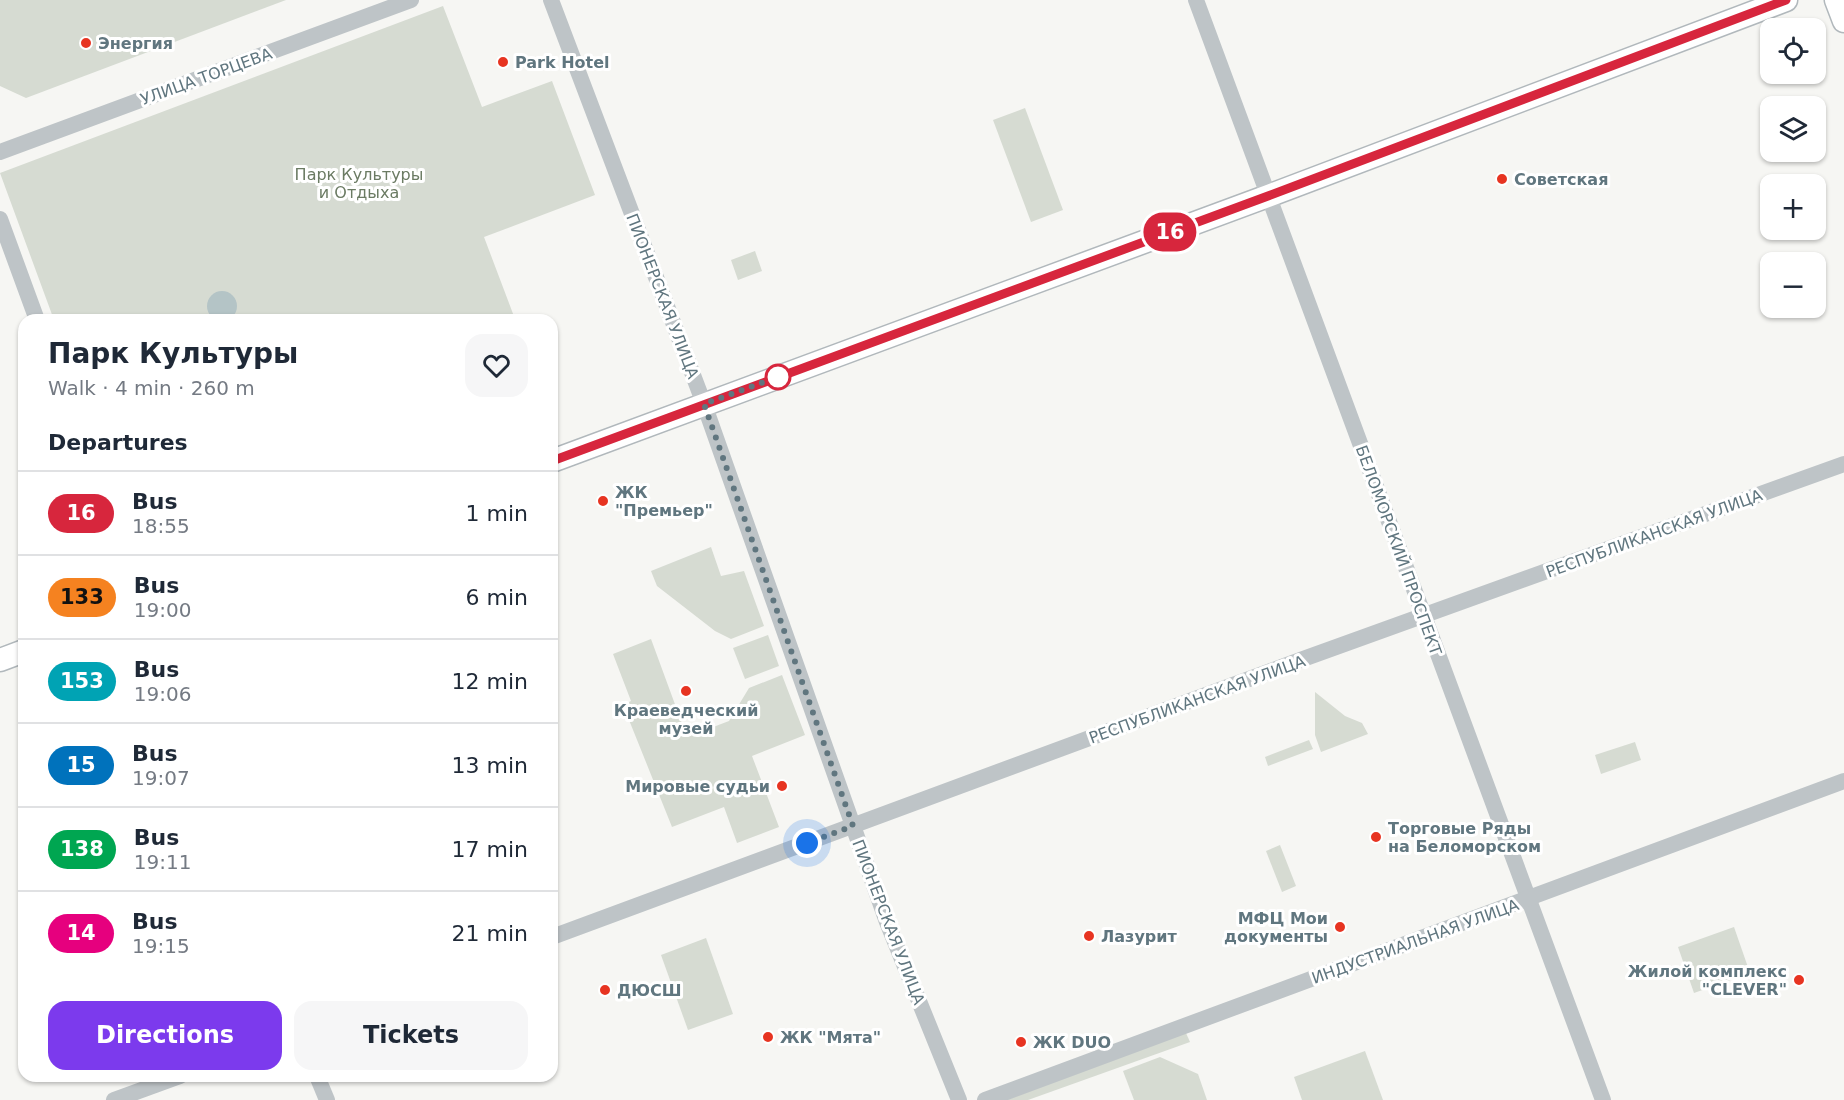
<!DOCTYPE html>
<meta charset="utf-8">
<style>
body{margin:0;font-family:"DejaVu Sans",sans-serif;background:#f6f6f7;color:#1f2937;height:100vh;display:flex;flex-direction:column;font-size:22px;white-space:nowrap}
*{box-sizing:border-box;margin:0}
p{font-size:20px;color:#747a83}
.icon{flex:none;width:33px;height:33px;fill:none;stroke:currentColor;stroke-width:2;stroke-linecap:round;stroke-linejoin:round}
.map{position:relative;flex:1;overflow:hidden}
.side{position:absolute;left:18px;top:314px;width:540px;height:768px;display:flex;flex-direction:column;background:#fff;border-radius:18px;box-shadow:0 2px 4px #0004}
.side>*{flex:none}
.badge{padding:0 12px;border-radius:20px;font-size:21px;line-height:39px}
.buttons{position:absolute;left:1760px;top:18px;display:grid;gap:12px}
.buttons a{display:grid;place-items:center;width:66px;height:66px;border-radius:12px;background:#fff;box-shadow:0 2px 4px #0004;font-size:30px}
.you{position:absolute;width:30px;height:30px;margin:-15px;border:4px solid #fff;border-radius:50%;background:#1a73e8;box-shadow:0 0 0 9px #1a73e833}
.map>.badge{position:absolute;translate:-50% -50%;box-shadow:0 0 0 3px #fff}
h2{padding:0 30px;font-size:22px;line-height:54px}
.round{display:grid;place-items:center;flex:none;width:63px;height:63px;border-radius:18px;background:#f6f6f7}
.headline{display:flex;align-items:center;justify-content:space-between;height:102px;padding:0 30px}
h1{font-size:28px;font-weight:600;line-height:45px}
.cta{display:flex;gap:12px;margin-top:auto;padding:12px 30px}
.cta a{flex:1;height:69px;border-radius:18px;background:#7c3aed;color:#fff;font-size:24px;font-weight:600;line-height:69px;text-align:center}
.cta a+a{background:#f6f6f7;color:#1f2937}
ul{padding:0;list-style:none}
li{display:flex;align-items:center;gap:18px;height:84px;padding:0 30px;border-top:2px solid #e0e1e3}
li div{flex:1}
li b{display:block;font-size:22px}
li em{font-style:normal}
li .badge{min-width:66px;font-weight:700;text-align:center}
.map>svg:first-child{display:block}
</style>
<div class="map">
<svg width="1844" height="1100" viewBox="0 0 1844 1100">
<rect width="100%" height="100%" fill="#f6f6f3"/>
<!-- green -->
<g fill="#d6dbd2">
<polygon points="0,0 286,0 26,98 0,86"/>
<polygon points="443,6 482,107 552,81 595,195 484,237 515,319 54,320 0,173"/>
<polygon points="1025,108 1063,210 1031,222 993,120"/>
<polygon points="755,251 762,271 738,280 731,260"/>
<polygon points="711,547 721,576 744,571 764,626 731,639 715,631 657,586 651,571"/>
<polygon points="768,635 779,666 745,679 733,648"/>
<polygon points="651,639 687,737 729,721 749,688 782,675 805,735 752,756 779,827 737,843 724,807 672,827 623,705 631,701 613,654"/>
<polygon points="1315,692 1345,716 1362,723 1368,734 1321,752 1315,735"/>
<polygon points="1309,740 1313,749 1268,766 1265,757"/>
<polygon points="1635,742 1641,760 1601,774 1595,755"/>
<polygon points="1280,845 1296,886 1282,892 1266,851"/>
<polygon points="1734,927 1750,973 1694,993 1678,947"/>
<polygon points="706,938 733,1014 688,1030 661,955"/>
<polygon points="1186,1033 1190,1042 1028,1100 1006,1100"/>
<polygon points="1365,1051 1383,1100 1302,1100 1294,1077"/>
<polygon points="1160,1057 1198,1074 1207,1100 1134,1100 1123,1071"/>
</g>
<!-- water -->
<circle fill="#b4c4c6" cx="222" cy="306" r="15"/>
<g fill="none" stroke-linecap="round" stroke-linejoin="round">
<!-- secondary casing -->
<g stroke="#b1b8bc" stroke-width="25">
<g id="secondary">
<polyline points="1836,0 1844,21"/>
<polyline points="552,461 1268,196 1786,0"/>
<polyline points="0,660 24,651"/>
</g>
</g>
<!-- street -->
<g stroke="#bec4c7" stroke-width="16">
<polyline points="551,0 704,404 887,922 959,1100"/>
<polyline points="1196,0 1603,1100"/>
<polyline points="0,152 411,0"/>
<polyline points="0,219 37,320"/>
<polyline points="552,937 1303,659 1844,464"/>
<polyline points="317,1076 327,1100"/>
<polyline points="114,1100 180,1076"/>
<polyline points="985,1100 1844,781"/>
</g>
<!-- secondary -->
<use href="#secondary" stroke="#fff" stroke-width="22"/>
</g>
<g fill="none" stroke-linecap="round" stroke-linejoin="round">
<!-- line casing -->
<g stroke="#fff" stroke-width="14">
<polyline id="line" points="552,461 1268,196 1786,0"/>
</g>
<!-- line -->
<use href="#line" stroke="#d7263d" stroke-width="9"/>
<!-- walk -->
<polyline stroke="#60767f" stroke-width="6" stroke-dasharray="0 10.8" points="778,377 780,376 704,404 853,826 807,843"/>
</g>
<!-- markers -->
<g fill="#e73421" stroke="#fff" stroke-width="2">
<circle cx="86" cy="43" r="6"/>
<circle cx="503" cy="62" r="6"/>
<circle cx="1502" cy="179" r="6"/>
<circle cx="603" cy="501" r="6"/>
<circle cx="686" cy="691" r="6"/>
<circle cx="782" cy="786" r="6"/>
<circle cx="1376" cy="837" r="6"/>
<circle cx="1340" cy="927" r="6"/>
<circle cx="1089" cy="936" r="6"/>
<circle cx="1799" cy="980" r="6"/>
<circle cx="605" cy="990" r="6"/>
<circle cx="768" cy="1037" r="6"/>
<circle cx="1021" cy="1042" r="6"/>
</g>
<circle fill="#fff" stroke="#d7263d" stroke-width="3" cx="778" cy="377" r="12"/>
<g text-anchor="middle" stroke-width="6" stroke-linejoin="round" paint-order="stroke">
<!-- poi labels -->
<g font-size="16" font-weight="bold" fill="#60767f" stroke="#fff" text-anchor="start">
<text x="98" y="49">Энергия</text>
<text x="515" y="68">Park Hotel</text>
<text x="1514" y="185">Советская</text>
<text x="615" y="498">ЖК<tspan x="615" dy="18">"Премьер"</tspan></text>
<text x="686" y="716" text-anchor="middle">Краеведческий<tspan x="686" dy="18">музей</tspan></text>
<text x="770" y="792" text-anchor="end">Мировые судьи</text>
<text x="1388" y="834">Торговые Ряды<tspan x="1388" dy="18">на Беломорском</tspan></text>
<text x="1328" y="924" text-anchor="end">МФЦ Мои<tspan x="1328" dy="18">документы</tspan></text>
<text x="1101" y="942">Лазурит</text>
<text x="1787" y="977" text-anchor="end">Жилой комплекс<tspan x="1787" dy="18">"СLEVER"</tspan></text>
<text x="617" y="996">ДЮСШ</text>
<text x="780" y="1043">ЖК "Мята"</text>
<text x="1033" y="1048">ЖК DUO</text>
</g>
<!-- street labels -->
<g font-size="16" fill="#60767f" stroke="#fff">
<text transform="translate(206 76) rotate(-20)" y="6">УЛИЦА ТОРЦЕВА</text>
<text transform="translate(663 296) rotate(69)" y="6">ПИОНЕРСКАЯ УЛИЦА</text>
<text transform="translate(1654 533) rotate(-20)" y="6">РЕСПУБЛИКАНСКАЯ УЛИЦА</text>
<text transform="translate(1399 550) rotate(70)" y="6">БЕЛОМОРСКИЙ ПРОСПЕКТ</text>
<text transform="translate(1197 699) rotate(-20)" y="6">РЕСПУБЛИКАНСКАЯ УЛИЦА</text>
<text transform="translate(889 922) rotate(69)" y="6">ПИОНЕРСКАЯ УЛИЦА</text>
<text transform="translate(1415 941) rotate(-20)" y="6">ИНДУСТРИАЛЬНАЯ УЛИЦА</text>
</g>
<!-- park labels -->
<g font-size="16" fill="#6b7b63" stroke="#fff">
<text x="359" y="180">Парк Культуры<tspan x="359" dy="18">и Отдыха</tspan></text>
</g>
</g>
</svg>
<div class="buttons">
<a><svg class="icon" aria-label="locate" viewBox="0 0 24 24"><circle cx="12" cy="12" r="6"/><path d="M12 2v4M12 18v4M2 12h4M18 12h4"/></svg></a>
<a><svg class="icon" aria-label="layers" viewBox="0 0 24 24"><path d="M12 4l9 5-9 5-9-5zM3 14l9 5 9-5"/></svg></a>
<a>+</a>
<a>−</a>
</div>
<div class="you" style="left:807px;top:843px"></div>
<b class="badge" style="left:1170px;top:232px;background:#d7263d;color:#fff">16</b>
<section class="side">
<div class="headline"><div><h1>Парк Культуры</h1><p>Walk · 4 min · 260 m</p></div><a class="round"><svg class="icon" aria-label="heart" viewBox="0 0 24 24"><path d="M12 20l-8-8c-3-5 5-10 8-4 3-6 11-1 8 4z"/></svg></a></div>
<h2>Departures</h2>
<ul>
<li><span class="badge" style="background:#d7263d;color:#fff">16</span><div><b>Bus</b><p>18:55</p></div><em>1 min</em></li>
<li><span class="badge" style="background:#f58220;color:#111">133</span><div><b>Bus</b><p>19:00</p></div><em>6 min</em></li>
<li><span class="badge" style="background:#00a3b4;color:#fff">153</span><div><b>Bus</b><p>19:06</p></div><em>12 min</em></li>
<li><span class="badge" style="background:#0072bc;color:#fff">15</span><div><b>Bus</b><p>19:07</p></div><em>13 min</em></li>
<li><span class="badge" style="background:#00a651;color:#fff">138</span><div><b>Bus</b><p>19:11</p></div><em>17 min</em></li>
<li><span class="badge" style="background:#e6007e;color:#fff">14</span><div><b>Bus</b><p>19:15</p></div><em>21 min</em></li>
</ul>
<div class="cta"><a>Directions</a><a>Tickets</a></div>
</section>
</div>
